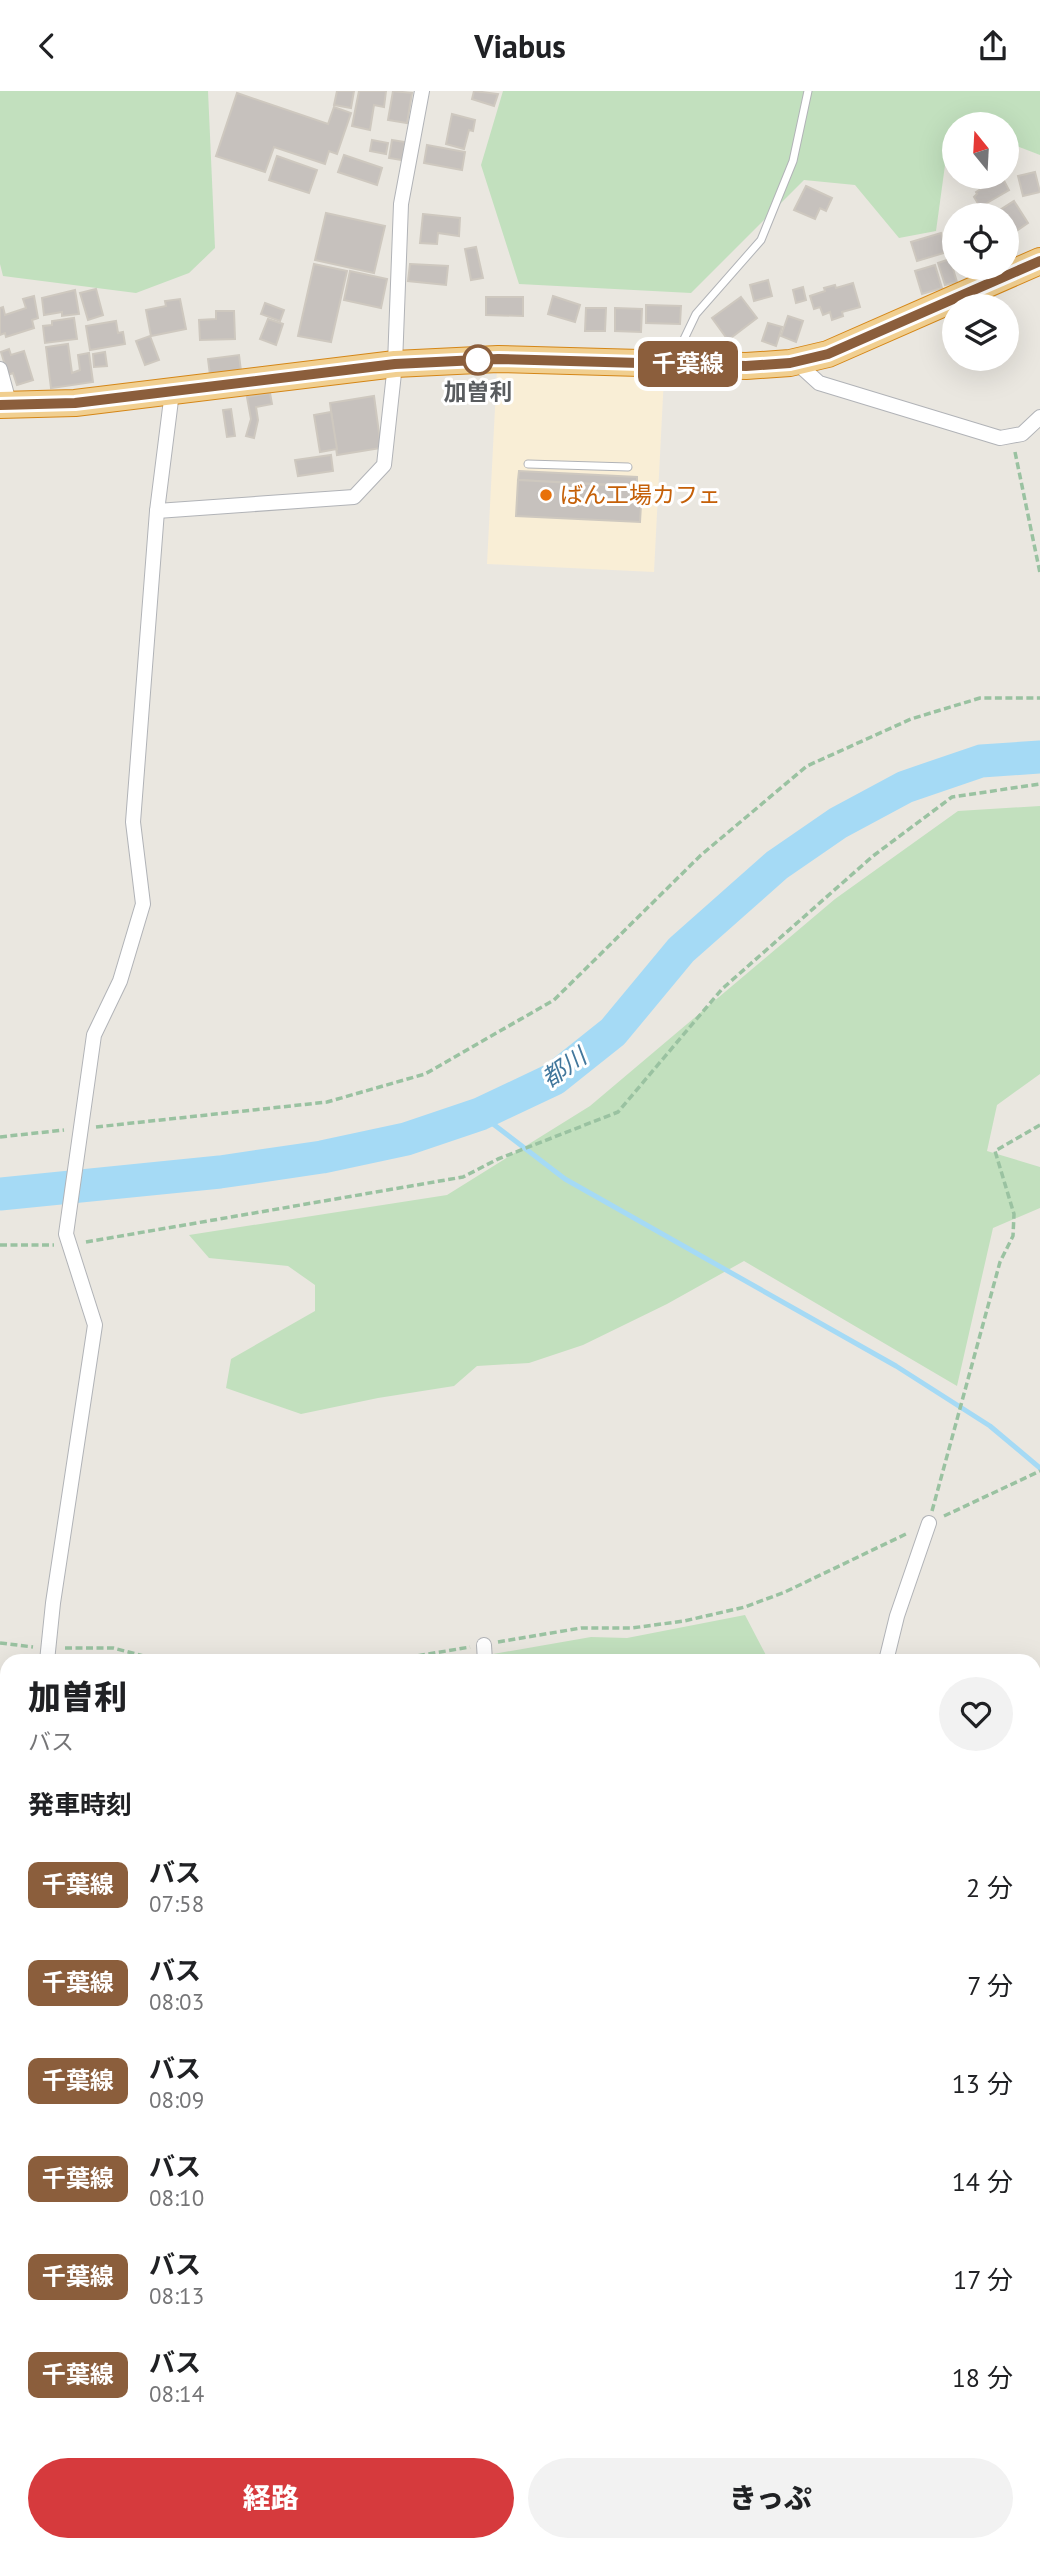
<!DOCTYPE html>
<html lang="ja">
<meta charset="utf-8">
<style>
body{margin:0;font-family:"PT Sans","Noto Sans JP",sans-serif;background:#f2f2f2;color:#202124;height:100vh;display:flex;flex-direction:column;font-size:26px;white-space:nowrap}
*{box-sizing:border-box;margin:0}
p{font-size:23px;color:#757577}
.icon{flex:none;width:38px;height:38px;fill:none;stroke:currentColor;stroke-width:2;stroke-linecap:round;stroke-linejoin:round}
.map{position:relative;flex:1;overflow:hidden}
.sheet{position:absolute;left:0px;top:1563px;width:1041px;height:898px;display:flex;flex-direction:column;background:#fff;border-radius:21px 21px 0 0;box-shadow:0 7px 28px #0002}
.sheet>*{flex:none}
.badge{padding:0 14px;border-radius:10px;font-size:24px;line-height:46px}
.needle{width:46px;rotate:342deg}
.fabs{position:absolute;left:942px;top:21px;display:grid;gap:14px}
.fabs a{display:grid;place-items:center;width:77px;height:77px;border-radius:50%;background:#fff;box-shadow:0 7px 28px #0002;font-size:35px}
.map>.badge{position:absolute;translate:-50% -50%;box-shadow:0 0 0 4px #fff}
h2{padding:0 28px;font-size:26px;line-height:63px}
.round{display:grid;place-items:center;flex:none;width:74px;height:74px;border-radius:37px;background:#f2f2f2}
.overview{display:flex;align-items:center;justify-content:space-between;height:119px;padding:0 28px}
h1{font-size:33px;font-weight:800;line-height:52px}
.primary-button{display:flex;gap:14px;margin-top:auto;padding:14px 28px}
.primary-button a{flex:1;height:80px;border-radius:42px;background:#d63a3d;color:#fff;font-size:28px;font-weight:800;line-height:80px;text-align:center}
.primary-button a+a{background:#f2f2f2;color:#202124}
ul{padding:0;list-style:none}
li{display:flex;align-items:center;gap:21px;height:98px;padding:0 28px}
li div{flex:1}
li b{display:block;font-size:26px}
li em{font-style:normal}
li .badge{min-width:77px;font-weight:700;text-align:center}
header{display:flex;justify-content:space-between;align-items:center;height:91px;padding:0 28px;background:#fff;font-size:32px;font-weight:800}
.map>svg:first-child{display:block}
</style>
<header><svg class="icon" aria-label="back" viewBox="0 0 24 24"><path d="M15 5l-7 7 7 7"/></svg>Viabus<svg class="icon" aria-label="share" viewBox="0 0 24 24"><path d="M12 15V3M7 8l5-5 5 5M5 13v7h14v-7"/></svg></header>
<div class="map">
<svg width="1040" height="2459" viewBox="0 0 1040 2459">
<rect width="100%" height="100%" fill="#eae7e0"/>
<!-- commercial -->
<polygon fill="#f9eed6" points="497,278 664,286 654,481 487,473"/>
<!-- green -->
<g fill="#c2e0be">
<polygon points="0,0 208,0 215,157 189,182 136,202 3,185 0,173"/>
<polygon points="503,0 1040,0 1040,64 1006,51 1006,33 954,33 954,45 949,45 936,140 899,147 855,94 804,89 691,202 519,193 481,74"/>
<polygon points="1040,715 1040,983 997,1014 987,1060 1040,1076 1040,1117 993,1137 957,1295 744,1170 667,1213 583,1254 529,1272 477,1275 454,1295 378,1307 301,1323 226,1297 231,1268 315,1220 315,1194 288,1175 209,1167 189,1144 447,1104 590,1015 835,808 958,720"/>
<polygon points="745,1524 769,1570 494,1570 493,1563 591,1546 627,1547"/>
<polygon points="218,2454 587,2454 583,2459 218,2459"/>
</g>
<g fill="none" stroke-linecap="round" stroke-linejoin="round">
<!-- stream -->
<polyline stroke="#a5daf5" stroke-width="5" points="480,1023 565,1088 896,1275 990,1335 1040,1377"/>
<!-- river -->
<polyline stroke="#a5daf5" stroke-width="33" points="0,1103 220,1081 322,1066 406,1048 480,1023 554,988 613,941 681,859 777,774 838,732 905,696 981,670 1040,666"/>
</g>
<!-- building -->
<g fill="#c6c1bd" stroke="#cec8bf" stroke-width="2">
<polygon points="337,0 354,0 351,17 334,14"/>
<polygon points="359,0 386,0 384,16 374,14 370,39 352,35"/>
<polygon points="393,0 412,2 407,32 388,29"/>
<polygon points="474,0 498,3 494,15 472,8"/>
<polygon points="237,2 328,33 334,16 351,22 337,63 329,60 325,73 274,56 265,81 216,65"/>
<polygon points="452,23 475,29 473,40 469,39 464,58 446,53"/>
<polygon points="372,49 388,52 386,63 370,60"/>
<polygon points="392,49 405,51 402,69 389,67"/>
<polygon points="427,54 465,61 462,79 424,72"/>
<polygon points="344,64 382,77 377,94 338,81"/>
<polygon points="277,65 317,79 309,102 269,89"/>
<polygon points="1035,81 1040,101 1023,105 1018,85"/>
<polygon points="999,86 1002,86 1009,99 980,116 974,106 977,103 976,101"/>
<polygon points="806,95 832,107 826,120 820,117 815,128 794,119"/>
<polygon points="1014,110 1028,132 1006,147 1006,124 992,124"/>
<polygon points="326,122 385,135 374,182 315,169"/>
<polygon points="423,123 460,127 459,145 438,142 437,153 420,152"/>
<polygon points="941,142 947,161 917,170 911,151"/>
<polygon points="476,156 483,187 471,189 465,158"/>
<polygon points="950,168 957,191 945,194 938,172"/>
<polygon points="314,173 347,180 331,251 298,245"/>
<polygon points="410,173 448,175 446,194 408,190"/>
<polygon points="935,174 942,197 922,203 915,180"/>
<polygon points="350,180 387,188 381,217 344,209"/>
<polygon points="768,189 772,205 754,210 750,194"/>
<polygon points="853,192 860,216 842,221 843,225 832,229 830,221 823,224 820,216 814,218 810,205 825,200 824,197 835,194 836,197"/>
<polygon points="803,196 806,209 796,212 793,199"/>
<polygon points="96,198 103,224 88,229 80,202"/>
<polygon points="75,199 79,223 62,225 62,221 44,224 42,207"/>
<polygon points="34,205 38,227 32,229 34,237 6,246 5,242 0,244 0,217 3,216 5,224 26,217 23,208"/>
<polygon points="553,205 580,214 575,231 548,223"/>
<polygon points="486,206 523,206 523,225 486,224"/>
<polygon points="741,206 757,227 728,249 712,227"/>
<polygon points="180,208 186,238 151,245 146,219 166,215 165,210"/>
<polygon points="265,212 284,219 280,230 261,223"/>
<polygon points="646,214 681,215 680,233 646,232"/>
<polygon points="586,217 606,217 605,240 585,240"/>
<polygon points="615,217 642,218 641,241 615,240"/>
<polygon points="216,220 234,220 235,248 200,249 199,229 216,228"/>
<polygon points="788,225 803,230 796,251 781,245"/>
<polygon points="74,227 77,248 45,252 43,235 52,234 52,230"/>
<polygon points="268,228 283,233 276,254 260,248"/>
<polygon points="116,230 118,242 123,241 125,253 90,259 86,235"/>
<polygon points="768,232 782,236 776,255 762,250"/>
<polygon points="150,245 159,269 145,274 136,250"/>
<polygon points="68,253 72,282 80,279 78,264 89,262 93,291 51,297 46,256"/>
<polygon points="9,258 11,264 24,260 33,289 17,294 13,282 8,284 1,261"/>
<polygon points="105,261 107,275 94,276 93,263"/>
<polygon points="239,264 241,280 210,284 208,268"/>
<polygon points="270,302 272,313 256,316 258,329 254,347 246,345 251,328 247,306"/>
<polygon points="374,305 381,357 337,364 330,312"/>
<polygon points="231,318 235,345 227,346 223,319"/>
<polygon points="331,321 337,358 320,361 314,324"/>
<polygon points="331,364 333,380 298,385 295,369"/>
<polygon points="519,380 637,386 637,395 518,389"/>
<polygon points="518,389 642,396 640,431 516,425"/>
</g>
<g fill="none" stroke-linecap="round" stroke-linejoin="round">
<!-- lane casing -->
<g stroke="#b1b3b7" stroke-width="9">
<g id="lane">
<polyline points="675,267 696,223 761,149 793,70 808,0"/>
<polyline points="528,373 628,376"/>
<polyline points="1034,2308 1040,2316"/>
<polyline points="196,2454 197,2459"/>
<polyline points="779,2459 782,2454"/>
</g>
</g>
<!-- street casing -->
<g stroke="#b1b3b7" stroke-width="16">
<g id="street">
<polyline points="796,271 819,292 1000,347 1022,343 1040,326"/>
<polyline points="0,278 10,315"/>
<polyline points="157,420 354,406 384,374 395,273 401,113 422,0"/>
<polyline points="484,1554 485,1570"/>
<polyline points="47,1570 53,1512 95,1234 66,1143 94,944 120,890 143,813 133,731 157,420 172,301"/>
<polyline points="886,1570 897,1525 929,1432"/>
<polyline points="0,1606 7,1599"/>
<polyline points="0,1922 7,1928"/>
<polyline points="0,2133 7,2135"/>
<polyline points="1034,2183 1040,2184"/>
<polyline points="0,2251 7,2254"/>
<polyline points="1034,2333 1040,2327"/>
<polyline points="72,2454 73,2459"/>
<polyline points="982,2454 1007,2459"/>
<polyline points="918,2459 923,2454"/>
</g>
</g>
<!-- highway casing -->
<g stroke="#d48617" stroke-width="28">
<polyline id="highway" points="0,314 75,312 395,273 498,268 746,275 790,272 828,263 1040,170"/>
</g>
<!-- path -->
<g stroke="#9ac2a1" stroke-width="3.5" stroke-dasharray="7 3.5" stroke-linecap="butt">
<polyline points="1015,361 1040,482"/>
<polyline points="96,1036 327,1011 425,983 554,909 701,764 807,675 911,628 980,607 1040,607"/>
<polyline points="0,1046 64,1039"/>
<polyline points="86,1151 463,1086 498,1068 618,1021 722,898 873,765 952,706 1040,693"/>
<polyline points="0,1154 54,1154"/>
<polyline points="932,1420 1000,1171 1013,1145 1014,1123 995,1060 1040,1034"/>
<polyline points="944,1425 1040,1380"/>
<polyline points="498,1551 581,1537 632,1537 684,1530 745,1516 785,1501 908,1442"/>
<polyline points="0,1552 33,1556"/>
<polyline points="65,1557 113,1557 163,1570"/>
<polyline points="387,1570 470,1556"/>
</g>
<!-- lane -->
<use href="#lane" stroke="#fff" stroke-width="7"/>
<!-- street -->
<use href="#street" stroke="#fff" stroke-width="14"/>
<!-- highway -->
<use href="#highway" stroke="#f1cf90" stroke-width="26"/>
</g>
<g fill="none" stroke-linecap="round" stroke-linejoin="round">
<!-- line casing -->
<g stroke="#fff" stroke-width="16">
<polyline id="line" points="0,314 75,312 395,273 498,268 746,275 790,272 828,263 1040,170"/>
</g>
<!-- line -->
<use href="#line" stroke="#8b5e3c" stroke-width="10"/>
</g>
<!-- markers -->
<circle fill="#fff" stroke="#8b5e3c" stroke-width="3.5" cx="478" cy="269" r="14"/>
<circle fill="#e8710a" stroke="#fff" stroke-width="2.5" cx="546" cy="404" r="7"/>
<g text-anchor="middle" stroke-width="6" stroke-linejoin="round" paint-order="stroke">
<!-- stop labels -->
<g font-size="23" font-weight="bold" fill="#595c5f" stroke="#fff">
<text x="478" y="309">加曽利</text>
</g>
<!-- food labels -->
<g font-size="23" fill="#c56008" stroke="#fff" text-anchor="start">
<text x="560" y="412">ばん工場カフェ</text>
</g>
<!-- water labels -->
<g font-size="24" font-style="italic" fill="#42779c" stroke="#fff">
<text transform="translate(564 977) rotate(-35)" y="8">都川</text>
</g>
</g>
</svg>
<div class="fabs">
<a><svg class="needle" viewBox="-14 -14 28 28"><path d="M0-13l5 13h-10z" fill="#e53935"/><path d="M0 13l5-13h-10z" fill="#757577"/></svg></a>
<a><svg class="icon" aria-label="locate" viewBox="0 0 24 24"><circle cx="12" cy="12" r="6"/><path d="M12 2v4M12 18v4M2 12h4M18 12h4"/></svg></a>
<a><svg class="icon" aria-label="layers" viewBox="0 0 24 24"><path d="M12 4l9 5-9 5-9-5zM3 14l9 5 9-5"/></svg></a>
</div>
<b class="badge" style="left:688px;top:273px;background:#8b5e3c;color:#fff">千葉線</b>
<section class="sheet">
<div class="overview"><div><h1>加曽利</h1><p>バス</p></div><a class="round"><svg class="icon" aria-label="heart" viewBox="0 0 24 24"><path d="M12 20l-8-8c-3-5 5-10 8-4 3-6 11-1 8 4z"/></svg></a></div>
<h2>発車時刻</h2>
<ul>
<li><span class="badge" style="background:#8b5e3c;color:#fff">千葉線</span><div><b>バス</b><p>07:58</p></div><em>2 分</em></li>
<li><span class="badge" style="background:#8b5e3c;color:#fff">千葉線</span><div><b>バス</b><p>08:03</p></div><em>7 分</em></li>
<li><span class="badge" style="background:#8b5e3c;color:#fff">千葉線</span><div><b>バス</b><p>08:09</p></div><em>13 分</em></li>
<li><span class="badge" style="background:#8b5e3c;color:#fff">千葉線</span><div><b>バス</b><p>08:10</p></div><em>14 分</em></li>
<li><span class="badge" style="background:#8b5e3c;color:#fff">千葉線</span><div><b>バス</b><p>08:13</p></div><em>17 分</em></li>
<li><span class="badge" style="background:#8b5e3c;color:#fff">千葉線</span><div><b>バス</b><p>08:14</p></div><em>18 分</em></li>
</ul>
<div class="primary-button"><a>経路</a><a>きっぷ</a></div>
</section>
</div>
